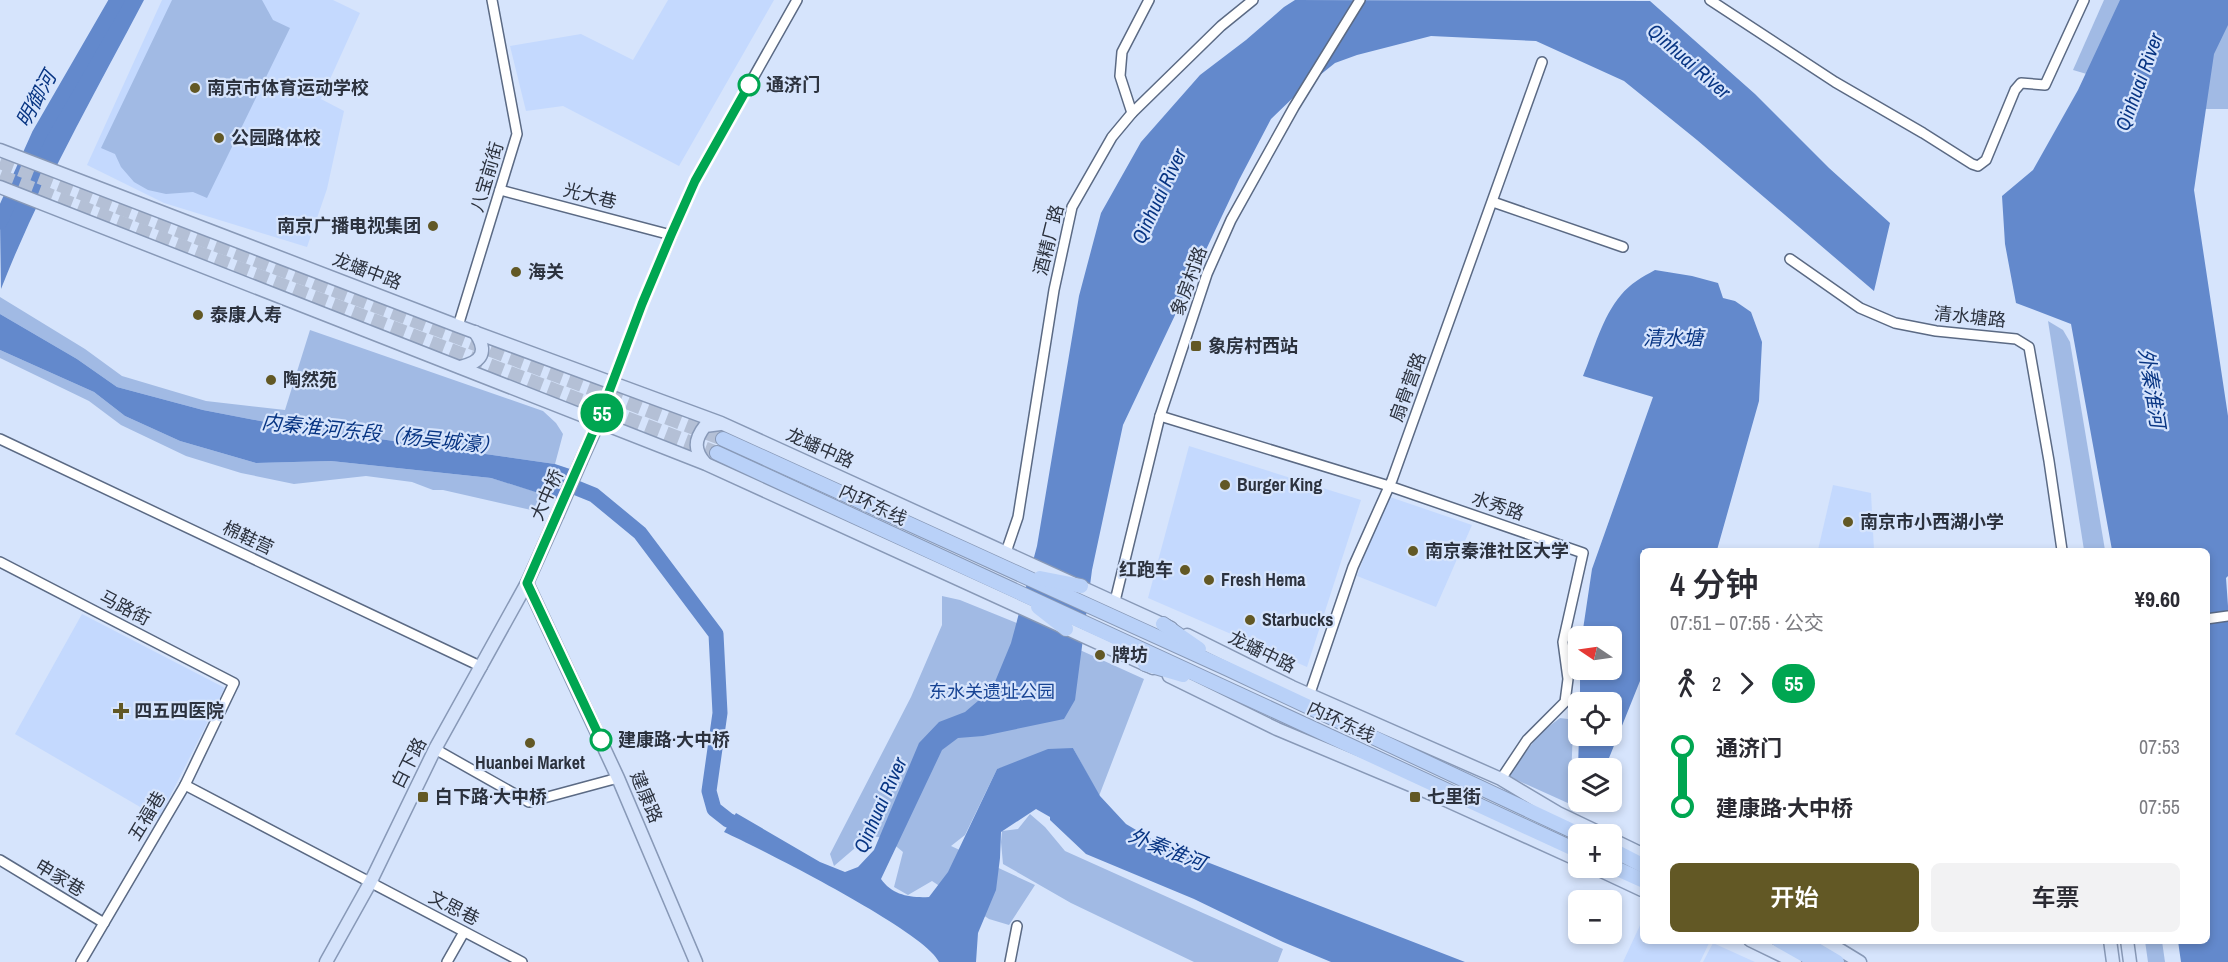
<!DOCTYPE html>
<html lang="zh">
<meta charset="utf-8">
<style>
body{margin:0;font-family:"Archivo Narrow","Noto Sans SC",sans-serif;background:#f2f2f3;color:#2b2b33;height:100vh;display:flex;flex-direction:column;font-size:22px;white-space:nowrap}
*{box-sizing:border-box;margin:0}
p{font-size:20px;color:#7c7c81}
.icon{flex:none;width:33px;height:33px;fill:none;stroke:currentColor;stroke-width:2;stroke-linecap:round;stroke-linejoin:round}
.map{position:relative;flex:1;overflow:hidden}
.details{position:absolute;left:1640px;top:548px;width:570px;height:396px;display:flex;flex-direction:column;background:#fff;border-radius:9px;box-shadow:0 3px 9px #0003}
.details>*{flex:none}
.badge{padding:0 12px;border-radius:20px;font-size:21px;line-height:39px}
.needle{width:39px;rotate:283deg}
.tools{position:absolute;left:1568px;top:626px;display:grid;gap:12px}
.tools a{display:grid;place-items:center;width:54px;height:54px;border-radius:9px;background:#fff;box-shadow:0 3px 9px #0003;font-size:30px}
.map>.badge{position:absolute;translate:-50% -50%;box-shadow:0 0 0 3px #fff}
.legs{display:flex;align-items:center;gap:9px;height:66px;padding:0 30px;font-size:20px}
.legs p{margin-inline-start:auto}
.overview{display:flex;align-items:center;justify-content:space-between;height:102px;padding:0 30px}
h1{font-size:33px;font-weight:600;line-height:45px}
.button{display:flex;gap:12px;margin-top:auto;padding:12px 30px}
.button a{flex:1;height:69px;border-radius:9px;background:#625825;color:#fff;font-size:24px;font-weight:600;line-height:69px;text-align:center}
.button a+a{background:#f2f2f3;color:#2b2b33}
ul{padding:0 30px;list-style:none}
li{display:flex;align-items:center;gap:21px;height:60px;font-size:22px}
li i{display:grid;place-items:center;width:9px;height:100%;margin:0 8px;background:currentColor}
li i::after{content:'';width:15px;height:15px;margin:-8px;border:4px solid;border-radius:50%;background:#fff}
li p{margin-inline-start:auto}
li:first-child i{background:linear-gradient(#0000 50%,currentColor 0)}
li:last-child i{background:linear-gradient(currentColor 50%,#0000 0)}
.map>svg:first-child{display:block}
</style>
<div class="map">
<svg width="2228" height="962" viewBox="0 0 2228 962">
<rect width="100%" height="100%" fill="#d6e4fc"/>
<!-- built -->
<g fill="#c4d9fe">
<polygon points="162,0 333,0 360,13 321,99 344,111 327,189 307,247 164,203 87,165"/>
<polygon points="668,0 774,0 679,166 563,106 526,111 510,46 581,34 633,60"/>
<polygon points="1189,446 1361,500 1307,667 1148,598"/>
<polygon points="1833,485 1871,493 1874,550 1818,550"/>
<polygon points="1387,496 1472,525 1436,607 1357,576"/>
<polygon points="82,614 225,688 159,818 15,734"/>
<polygon points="1642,921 1642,940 1710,941 1700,962 1623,962"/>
<polygon points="1713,943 1755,962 1703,962"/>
</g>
<!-- green -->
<g fill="#a1bae4">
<polygon points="172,0 262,0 273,20 290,28 207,198 193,192 166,194 148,190 134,182 121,167 115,154 101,148"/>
<polygon points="2104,0 2228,0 2228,109 2206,109 2073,70"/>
<polygon points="0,297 85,349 122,376 206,401 285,410 310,330 543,411 556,423 563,434 555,464 281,425 203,410 117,387 77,359 0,314"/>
<polygon points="2048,321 2063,330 2070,342 2105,550 2084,550"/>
<polygon points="0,350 94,392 125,416 180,441 256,463 331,461 491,478 544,494 540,512 443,490 433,490 412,482 366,476 294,484 241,473 186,456 121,425 89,401 0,358"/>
<polygon points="942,596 960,600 1049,636 1144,679 1099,796 1073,748 997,769 965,835 951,846 1035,885 1009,925 989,919 932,881 908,895 894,887 903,852 886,838 869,836 834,866 830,854 911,697 942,625"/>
<polygon points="1560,718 1568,719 1573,729 1570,804 1508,776 1540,733"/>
<polygon points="1030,814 1045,827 1065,851 1283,949 1278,962 1194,962 1071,903 1003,864 1001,842 1002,831 1018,829"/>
<polygon points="2145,941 2162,941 2165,962 2148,962"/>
</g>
<!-- water -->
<g fill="#6389cc">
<path d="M119,0h25c-50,95 -104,189 -143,289l-1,-70z"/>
<path d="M1295,0l355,1 105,93 74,74 61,55 -16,68 -177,-151 -73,-59 -88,-40 -105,-5 -74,19 -22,8 -35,28 -29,28 -32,61 -116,245 -31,145 -17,130 -11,19 -81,17 -25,2 -16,12 -61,129c11,16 29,19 48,18l19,-25 49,-103 51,-20 25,-1 27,48 26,28 32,19 307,119h-134l-48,-20 -89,-43 -108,-45 -36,-34v-3l-14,-8 -35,23 -1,26 -4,32 -18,43 -2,29h-37c-13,-30 -178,-113 -215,-130l12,-19 84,49 25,10 13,-5 16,-17 45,-107 20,-21 26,-10 27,-23 19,-46 26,-97 42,-250 22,-83 40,-71 59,-67 46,-35 38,-33z"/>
<polygon points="2120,0 2228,0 2228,25 2214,54 2194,190 2228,416 2228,576 2226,578 2228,606 2228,962 2181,962 2178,941 2206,940 2206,550 2112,550 2071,324 2016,303 2005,244 2002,196 2033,170 2078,90"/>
<path d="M1655,270l37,6 26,7 5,15 12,3 16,11 11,30 -3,59 -42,149h-75v126l-37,92 -27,1 1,-34h32v-33h-31v-33h31v-33h-29l10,-67 61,-172 -70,-21c11,-26 19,-59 38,-81 9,-11 21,-18 34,-25z"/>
<polygon points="0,314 77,359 117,387 203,410 281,425 555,464 576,471 564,501 491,478 331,461 256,463 180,441 125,416 94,392 0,350"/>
</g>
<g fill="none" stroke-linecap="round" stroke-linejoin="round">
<!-- river -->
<g stroke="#6389cc" stroke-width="15">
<polyline points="0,222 39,135 117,0"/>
<polyline points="557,480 594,495 640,533 716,634 720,713 709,791 714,809 728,820 747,829"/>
</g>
<!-- highway-tunnel -->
<g stroke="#b4c0d6" stroke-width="14" stroke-dasharray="14 7" stroke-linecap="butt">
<polyline points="0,162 723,439"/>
<polyline points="0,176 717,453"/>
</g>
<!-- minor casing -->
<g stroke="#5b6a84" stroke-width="12">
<g id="minor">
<polyline points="1710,0 1835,82 1923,133 1972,164 1978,166 1986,160 2015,90 2021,83 2045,85 2084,0"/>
<polyline points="1132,113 1120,76 1122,52 1149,0"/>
<polyline points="500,190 671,235"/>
<polyline points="1493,202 1623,247"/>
<polyline points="1790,259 1860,308 1895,323 1936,331 2016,339 2029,347 2049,461 2062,550"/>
<polyline points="458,326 517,134 492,0"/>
<polyline points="1160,416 1389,486 1583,553 1563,642 1568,679 1565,702 1527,740 1501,779"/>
<polyline points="599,421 642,304 695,181 797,0"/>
<polyline points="0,439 482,667"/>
<polyline points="1006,552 1018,517 1054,290 1072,207 1112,137 1132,113 1221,26 1253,0"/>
<polyline points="0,562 234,683 185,785 81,962"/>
<polyline points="1115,601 1160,416 1207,274 1231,220 1294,107 1360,0"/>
<polyline points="2206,619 2228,616"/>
<polyline points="1310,693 1353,567 1392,480 1542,62"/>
<polyline points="435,749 529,802 618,778"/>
<polyline points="185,785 522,962"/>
<polyline points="0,860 104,923"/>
<polyline points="447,962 464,932"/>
<polyline points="1010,962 1017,926"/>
</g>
</g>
<!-- major casing -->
<g stroke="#8899b7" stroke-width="15">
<g id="major">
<polyline points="0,150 458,326 721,423 1171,628"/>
<polyline points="0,187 706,464 1153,668"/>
<path d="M460,367c23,-5 28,-16 15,-35"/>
<polyline points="581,461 599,421"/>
<path d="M705,463c-11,-13 -11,-23 0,-37l15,-2"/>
<polyline points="527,583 618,778 696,962"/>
<polyline points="1187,635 1292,687 1501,779 1558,813 1602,834"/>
<polyline points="1169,676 1277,729 1439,797 1578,860"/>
<polyline points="1611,839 1642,854"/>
<polyline points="1593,867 1642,890"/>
<polyline points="1750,940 1795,962"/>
<polyline points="1824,940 1860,962"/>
<polyline points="2110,940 2113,962"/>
<polyline points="2127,940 2130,962"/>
<polyline points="326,962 370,883 435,749 527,583 557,516"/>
</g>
</g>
<!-- highway casing -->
<g stroke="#8899b7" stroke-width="16">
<g id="highway">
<polyline points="723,439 1228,669 1579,834"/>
<polyline points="717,453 1578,851"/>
<polyline points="1040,578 1081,586"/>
<polyline points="1038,607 1066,629"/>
<polyline points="1163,624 1199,649"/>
<polyline points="1145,664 1183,675"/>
<polyline points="1611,849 1642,865"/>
<polyline points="1611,866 1642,880"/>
<polyline points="1778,940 1817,962"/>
<polyline points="1800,940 1837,962"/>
</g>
</g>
<!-- minor -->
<use href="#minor" stroke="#fff" stroke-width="9"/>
<!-- major -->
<use href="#major" stroke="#d5e3fb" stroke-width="12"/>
<!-- highway -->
<use href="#highway" stroke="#b9d1f8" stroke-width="14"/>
<!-- major-bridge casing -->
<g stroke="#8899b7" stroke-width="15" stroke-linecap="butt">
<polyline id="major-bridge" points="557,516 581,461"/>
</g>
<!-- major-bridge -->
<use href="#major-bridge" stroke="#d5e3fb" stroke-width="12"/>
</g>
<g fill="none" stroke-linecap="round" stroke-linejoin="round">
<!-- line-1 casing -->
<g stroke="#fff" stroke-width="14">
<polyline id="line-1" points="601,740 527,583 598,421 642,304 671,235 695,181 749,85"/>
</g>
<!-- line-1 -->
<use href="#line-1" stroke="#00a651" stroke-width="9"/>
</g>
<!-- markers -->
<g fill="#fff" stroke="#00a651" stroke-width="3">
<circle cx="749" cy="85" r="10"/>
<circle cx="601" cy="740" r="10"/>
</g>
<g fill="#625825" stroke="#d6e4fc" stroke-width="2">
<circle cx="195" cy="88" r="6"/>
<circle cx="219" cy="138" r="6"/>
<circle cx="433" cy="226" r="6"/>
<circle cx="516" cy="272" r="6"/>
<circle cx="198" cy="315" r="6"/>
<rect x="1190" y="340" width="12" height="12" rx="3"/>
<circle cx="271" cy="380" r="6"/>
<circle cx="1225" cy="485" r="6"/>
<circle cx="1848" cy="522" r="6"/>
<circle cx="1413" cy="551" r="6"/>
<circle cx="1185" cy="570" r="6"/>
<circle cx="1209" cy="580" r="6"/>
<circle cx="1250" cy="620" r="6"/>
<circle cx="1100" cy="655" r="6"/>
<path d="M118 702h6v6h6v6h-6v6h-6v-6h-6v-6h6z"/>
<circle cx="530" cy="743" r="6"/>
<rect x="417" y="791" width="12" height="12" rx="3"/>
<rect x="1409" y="791" width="12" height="12" rx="3"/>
</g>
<g text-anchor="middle" stroke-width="4.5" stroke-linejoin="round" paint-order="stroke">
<!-- stop labels -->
<g font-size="18" font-weight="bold" fill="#2c323e" stroke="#d6e4fc" text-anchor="start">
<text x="766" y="91">通济门</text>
<text x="618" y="746">建康路·大中桥</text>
</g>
<!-- poi labels -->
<g font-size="18" font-weight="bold" fill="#2c323e" stroke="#d6e4fc" text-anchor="start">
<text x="207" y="94">南京市体育运动学校</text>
<text x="231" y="144">公园路体校</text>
<text x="421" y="232" text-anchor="end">南京广播电视集团</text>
<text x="528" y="278">海关</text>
<text x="210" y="321">泰康人寿</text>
<text x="1208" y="352">象房村西站</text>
<text x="283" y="386">陶然苑</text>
<text x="1237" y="491">Burger King</text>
<text x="1860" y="528">南京市小西湖小学</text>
<text x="1425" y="557">南京秦淮社区大学</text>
<text x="1173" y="576" text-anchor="end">红跑车</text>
<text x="1221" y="586">Fresh Hema</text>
<text x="1262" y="626">Starbucks</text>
<text x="1112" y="661">牌坊</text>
<text x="134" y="717">四五四医院</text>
<text x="530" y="769" text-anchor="middle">Huanbei Market</text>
<text x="435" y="803">白下路·大中桥</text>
<text x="1427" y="803">七里街</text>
</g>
<!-- street labels -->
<g font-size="18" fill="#2c323e" stroke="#d6e4fc">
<text transform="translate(487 177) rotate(-73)" y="6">八宝前街</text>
<text transform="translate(590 196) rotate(14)" y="6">光大巷</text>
<text transform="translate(1049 240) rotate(-76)" y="6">酒精厂路</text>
<text transform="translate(367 271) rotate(21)" y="6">龙蟠中路</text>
<text transform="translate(1189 281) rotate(-70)" y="6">象房村路</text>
<text transform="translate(1970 317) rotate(6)" y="6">清水塘路</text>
<text transform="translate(1408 387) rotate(-70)" y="6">扇骨营路</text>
<text transform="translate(820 448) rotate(24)" y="6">龙蟠中路</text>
<text transform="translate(547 495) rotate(-66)" y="6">大中桥</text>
<text transform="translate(873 505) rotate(25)" y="6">内环东线</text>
<text transform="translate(1498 506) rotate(19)" y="6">水秀路</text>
<text transform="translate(248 538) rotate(25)" y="6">棉鞋营</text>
<text transform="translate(125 608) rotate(27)" y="6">马路街</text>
<text transform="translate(1262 652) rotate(26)" y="6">龙蟠中路</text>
<text transform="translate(1341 722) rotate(25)" y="6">内环东线</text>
<text transform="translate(409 763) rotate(-63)" y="6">白下路</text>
<text transform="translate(646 797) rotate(67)" y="6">建康路</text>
<text transform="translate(147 816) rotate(-59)" y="6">五福巷</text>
<text transform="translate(60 878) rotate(31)" y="6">申家巷</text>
<text transform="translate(454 908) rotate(27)" y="6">文思巷</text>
</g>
<!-- park labels -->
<g font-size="18" fill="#184494" stroke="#d6e4fc">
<text x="992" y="698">东水关遗址公园</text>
</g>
<!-- water labels -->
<g font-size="20" font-style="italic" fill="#083583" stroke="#d6e4fc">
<text transform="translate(1689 61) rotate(41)" y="7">Qinhuai River</text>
<text transform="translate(2139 82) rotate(-70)" y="7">Qinhuai River</text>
<text transform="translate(36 99) rotate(-61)" y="7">明御河</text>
<text transform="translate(1159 196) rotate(-65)" y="7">Qinhuai River</text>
<text x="1673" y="345">清水塘</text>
<text transform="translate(2152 388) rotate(81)" y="7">外秦淮河</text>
<text transform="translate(381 434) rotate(6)" y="7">内秦淮河东段（杨吴城濠）</text>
<text transform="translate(880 805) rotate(-66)" y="7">Qinhuai River</text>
<text transform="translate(1167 849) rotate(22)" y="7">外秦淮河</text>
</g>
</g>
</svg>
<div class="tools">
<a><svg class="needle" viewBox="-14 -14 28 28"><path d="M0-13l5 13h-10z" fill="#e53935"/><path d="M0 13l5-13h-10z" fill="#7c7c81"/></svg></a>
<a><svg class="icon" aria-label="locate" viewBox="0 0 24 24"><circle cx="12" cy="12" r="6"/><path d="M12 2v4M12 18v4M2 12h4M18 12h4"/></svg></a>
<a><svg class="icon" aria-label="layers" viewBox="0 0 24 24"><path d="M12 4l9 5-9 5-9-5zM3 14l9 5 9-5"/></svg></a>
<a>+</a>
<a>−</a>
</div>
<b class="badge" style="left:602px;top:413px;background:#00a651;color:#fff">55</b>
<section class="details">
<div class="overview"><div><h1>4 分钟</h1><p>07:51 – 07:55 · 公交</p></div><b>¥9.60</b></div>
<div class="legs"><svg class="icon" aria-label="walk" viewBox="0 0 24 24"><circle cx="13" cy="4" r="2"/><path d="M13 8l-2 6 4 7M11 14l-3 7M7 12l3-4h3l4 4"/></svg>2<svg class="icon" aria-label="forward" viewBox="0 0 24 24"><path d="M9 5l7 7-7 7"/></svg><b class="badge" style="background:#00a651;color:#fff">55</b></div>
<ul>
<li><i style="color:#00a651"></i><b>通济门</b><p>07:53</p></li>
<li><i style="color:#00a651"></i><b>建康路·大中桥</b><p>07:55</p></li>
</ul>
<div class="button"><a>开始</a><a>车票</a></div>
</section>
</div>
